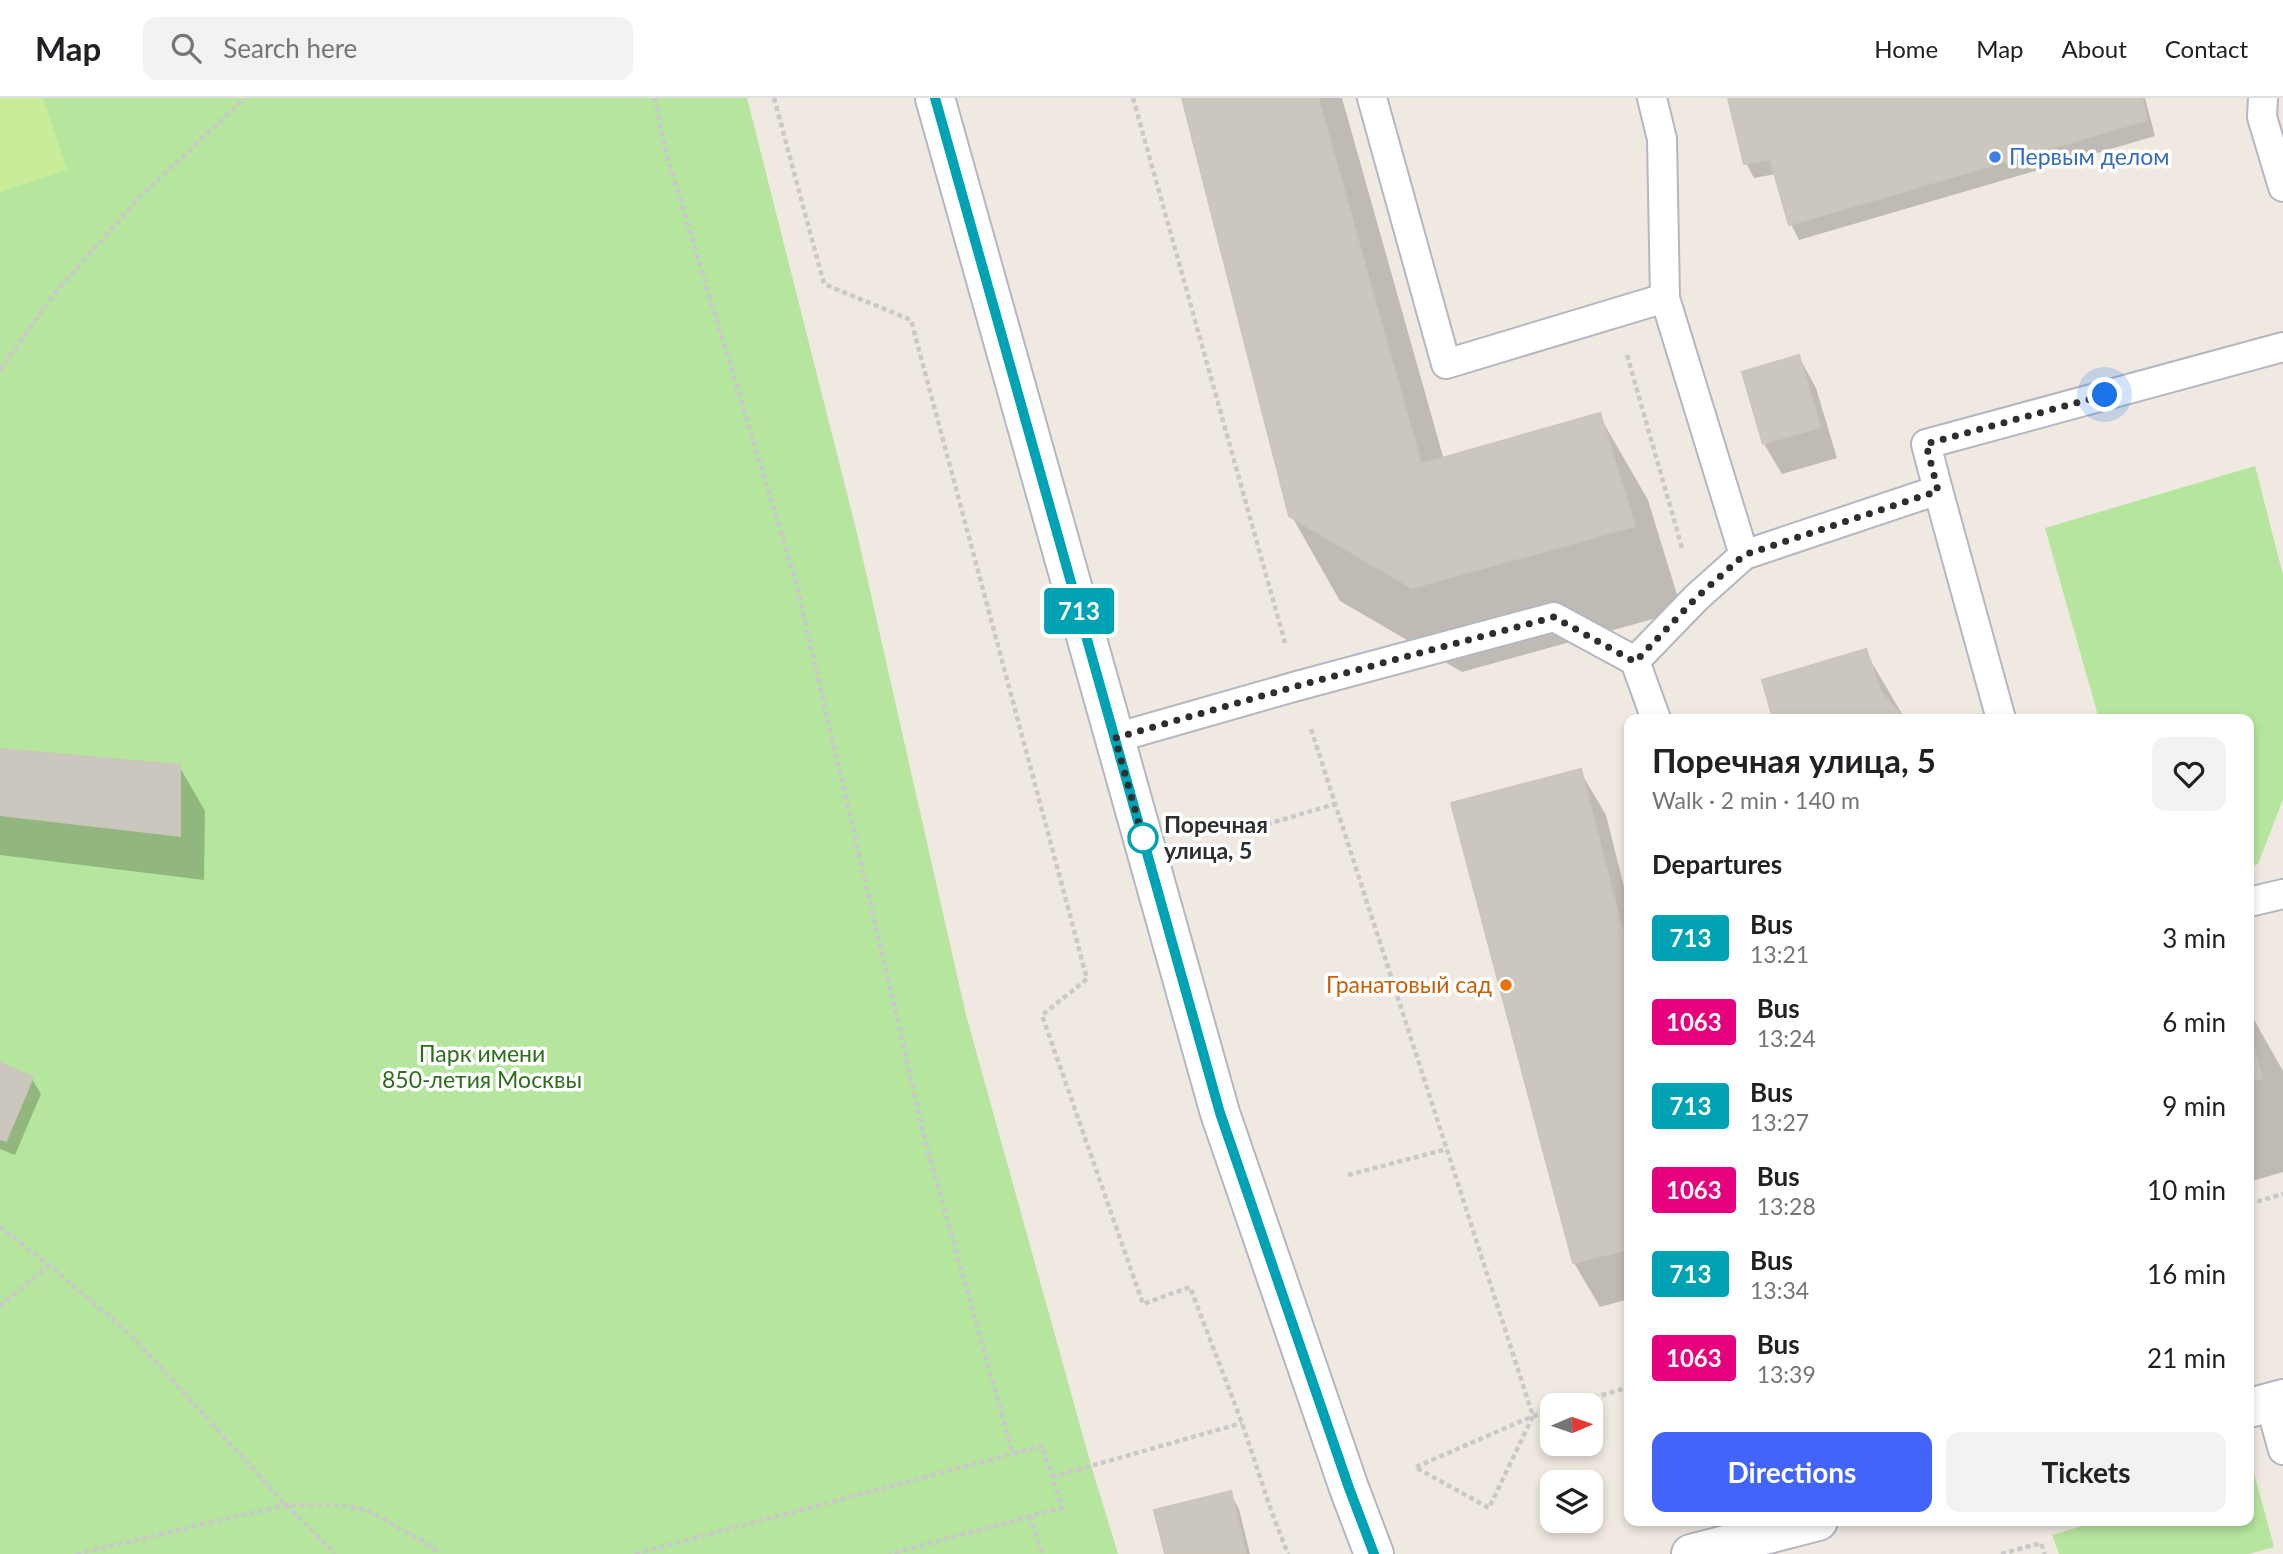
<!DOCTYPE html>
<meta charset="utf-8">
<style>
body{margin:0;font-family:Lato,sans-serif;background:#f2f2f2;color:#202124;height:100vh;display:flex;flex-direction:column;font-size:26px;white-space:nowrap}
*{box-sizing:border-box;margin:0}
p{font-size:23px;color:#757577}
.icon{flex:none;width:38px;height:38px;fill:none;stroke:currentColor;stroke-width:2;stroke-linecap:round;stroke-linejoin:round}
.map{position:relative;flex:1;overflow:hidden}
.details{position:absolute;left:1624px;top:616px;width:630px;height:812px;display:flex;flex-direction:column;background:#fff;border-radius:14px;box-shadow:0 4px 10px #0003}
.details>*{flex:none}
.badge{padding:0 14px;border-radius:5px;font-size:24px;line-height:46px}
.needle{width:46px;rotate:88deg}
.buttons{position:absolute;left:1540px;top:1295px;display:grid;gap:14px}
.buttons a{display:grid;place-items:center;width:63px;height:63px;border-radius:14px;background:#fff;box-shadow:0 4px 10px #0003;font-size:35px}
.you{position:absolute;width:35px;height:35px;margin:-18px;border:5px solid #fff;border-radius:50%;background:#1a73e8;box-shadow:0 0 0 10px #1a73e833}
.map>.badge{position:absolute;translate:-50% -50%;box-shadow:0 0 0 4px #fff}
h2{padding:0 28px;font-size:26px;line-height:63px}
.round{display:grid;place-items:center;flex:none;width:74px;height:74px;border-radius:14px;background:#f2f2f2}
.headline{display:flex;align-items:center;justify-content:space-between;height:119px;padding:0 28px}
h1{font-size:33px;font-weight:700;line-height:52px}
.button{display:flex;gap:14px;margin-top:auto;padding:14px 28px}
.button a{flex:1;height:80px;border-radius:14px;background:#4264fb;color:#fff;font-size:28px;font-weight:700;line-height:80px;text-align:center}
.button a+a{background:#f2f2f2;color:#202124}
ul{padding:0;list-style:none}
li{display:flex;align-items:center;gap:21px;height:84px;padding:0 28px}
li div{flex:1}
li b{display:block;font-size:26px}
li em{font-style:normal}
li .badge{min-width:77px;font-weight:700;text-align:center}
header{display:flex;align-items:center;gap:42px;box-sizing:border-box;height:98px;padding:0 35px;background:#fff;border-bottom:2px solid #e0e0e0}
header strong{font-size:33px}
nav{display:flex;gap:38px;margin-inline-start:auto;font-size:24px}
.search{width:490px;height:63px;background:#f2f2f2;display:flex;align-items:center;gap:18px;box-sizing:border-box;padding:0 24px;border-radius:14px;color:#757577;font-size:26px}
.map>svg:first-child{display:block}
</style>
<header>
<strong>Map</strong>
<div class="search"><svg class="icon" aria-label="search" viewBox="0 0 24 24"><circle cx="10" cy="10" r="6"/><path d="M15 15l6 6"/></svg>Search here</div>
<nav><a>Home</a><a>Map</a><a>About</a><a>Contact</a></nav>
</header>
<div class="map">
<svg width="2283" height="1456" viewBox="0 0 2283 1456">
<rect width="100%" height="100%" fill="#efe9e1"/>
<!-- green -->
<g fill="#b6e59e">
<polygon points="0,0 747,0 857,435 966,917 1091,1367 1118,1456 0,1456"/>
<polygon points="2255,368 2283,477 2283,701 2258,766 2249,769 2249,621 2099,621 2045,430"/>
<polygon points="2254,1375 2274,1449 2249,1456 2059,1456 2052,1437 2099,1423 2249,1423 2249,1377"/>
</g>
<!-- pitch -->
<polygon fill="#c9ec9a" points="0,0 43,0 67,72 0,94"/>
<!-- shadow -->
<g fill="#0003">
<polygon points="1184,0 1342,0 1444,362 1599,317 1648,402 1682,513 1462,574 1340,503 1291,417"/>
<polygon points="1730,0 2145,0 2155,38 1799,142 1791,126 1776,76 1754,80 1746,65"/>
<polygon points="1799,259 1816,290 1837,360 1782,376 1764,346"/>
<polygon points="1865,553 1905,621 1775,621 1764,583"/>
<polygon points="0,653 179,668 205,713 204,782 0,757"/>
<polygon points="1580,673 1606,717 1629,809 1629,1201 1600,1209 1574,1165 1454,706"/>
<polygon points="2249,913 2283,973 2283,1074 2249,1084"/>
<polygon points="0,967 32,981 41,996 15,1057 0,1051"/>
<polygon points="1230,1395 1239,1411 1250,1456 1167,1456"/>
</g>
<!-- building -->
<g fill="#cbc7bf" stroke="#cbc5ba" stroke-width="2">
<polygon points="1182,0 1318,0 1421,366 1600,315 1635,428 1412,490 1289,418"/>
<polygon points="1728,0 2142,0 2147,22 1789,127 1770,61 1744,66"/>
<polygon points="1799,257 1820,329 1763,346 1742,274"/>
<polygon points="1866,551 1881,594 1904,621 1773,621 1762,582"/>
<polygon points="0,651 180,667 180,738 0,717"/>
<polygon points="1581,671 1629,859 1629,1151 1573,1165 1451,705"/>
<polygon points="2249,931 2262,980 2249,984"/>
<polygon points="0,965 33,979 6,1043 0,1041"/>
<polygon points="1231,1393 1246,1456 1165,1456 1154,1412"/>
</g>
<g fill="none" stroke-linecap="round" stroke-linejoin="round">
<!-- lane casing -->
<g stroke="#b4b7c1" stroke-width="32">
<g id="lane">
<polyline points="1372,0 1446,266 1665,200 1744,457"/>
<polyline points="1652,0 1662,41 1665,200"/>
<polyline points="2263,0 2262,19 2283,89"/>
<polyline points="1938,392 1926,346 2283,249"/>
<polyline points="1635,563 1656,621"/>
<polyline points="1115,640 1297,588 1554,519 1635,563 1696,500 1744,457 1938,392 2001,621"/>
<polyline points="2249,804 2283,796"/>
<polyline points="2270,1305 2283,1352"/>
</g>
</g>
<!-- secondary casing -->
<g stroke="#b4b7c1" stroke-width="42">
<g id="secondary">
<polyline points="935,0 1220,1015 1349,1390 1374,1456"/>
<polyline points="2249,1310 2283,1301"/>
<polyline points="1691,1456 1818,1423"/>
</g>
</g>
<!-- path -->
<g stroke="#c9c9c9" stroke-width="4.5" stroke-dasharray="5 3.5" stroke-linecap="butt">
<polyline points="655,0 665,51 796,484 926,1046 1013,1356"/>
<polyline points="774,0 824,186 911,222 1087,881 1042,917 1143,1206 1190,1189 1242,1325 1272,1415 1288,1456"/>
<polyline points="1133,0 1285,545"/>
<polyline points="1627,257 1682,450"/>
<polyline points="0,272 58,191 142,97 245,0"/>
<polyline points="1311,631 1533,1318 1489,1410 1415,1369"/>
<polyline points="1234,736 1335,706"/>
<polyline points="1348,1077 1447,1051"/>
<polyline points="2249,1106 2283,1096"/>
<polyline points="0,1129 49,1167 132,1238 286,1407 335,1456"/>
<polyline points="0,1208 49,1167"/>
<polyline points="1569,1307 1629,1289"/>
<polyline points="1416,1369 1533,1318 1552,1312"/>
<polyline points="1052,1379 1242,1325"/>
<polyline points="1030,1418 1042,1456"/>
<polyline points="76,1456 286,1407 336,1407 367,1412 433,1449 438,1456"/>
<polyline points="635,1456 1042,1348 1062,1410 889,1456"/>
<polyline points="2001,1456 2041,1445 2045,1456"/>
</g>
<!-- lane -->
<use href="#lane" stroke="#fff" stroke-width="28"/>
<!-- secondary -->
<use href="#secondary" stroke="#fff" stroke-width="38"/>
</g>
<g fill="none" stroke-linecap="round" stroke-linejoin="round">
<!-- line casing -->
<g stroke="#fff" stroke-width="16">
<polyline id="line" points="935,0 1220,1015 1349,1390 1374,1456"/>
</g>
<!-- line -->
<use href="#line" stroke="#00a3b4" stroke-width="10"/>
<!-- walk -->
<polyline stroke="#2e2e2e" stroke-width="7" stroke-dasharray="0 12.6" points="1143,740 1144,744 1115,640 1297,588 1554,519 1635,564 1696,500 1744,457 1938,393 1926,346 2105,297"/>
</g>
<!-- markers -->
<circle fill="#3f7fe0" stroke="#fff" stroke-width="2.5" cx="1995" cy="59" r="7"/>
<circle fill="#fff" stroke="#00a3b4" stroke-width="3.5" cx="1143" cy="740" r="14"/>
<circle fill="#e8710a" stroke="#fff" stroke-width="2.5" cx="1506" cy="887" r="7"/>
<g text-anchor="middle" stroke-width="7" stroke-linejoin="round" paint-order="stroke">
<!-- shop labels -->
<g font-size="23" fill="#366cbe" stroke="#fff" text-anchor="start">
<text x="2009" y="67">Первым делом</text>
</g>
<!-- stop labels -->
<g font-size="23" font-weight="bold" fill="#2e2e2e" stroke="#fff" text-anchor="start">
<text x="1164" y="735">Поречная<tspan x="1164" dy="26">улица, 5</tspan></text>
</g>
<!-- food labels -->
<g font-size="23" fill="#c56008" stroke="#fff" text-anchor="end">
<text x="1492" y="895">Гранатовый сад</text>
</g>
<!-- park labels -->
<g font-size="23" fill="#2c6e1b" stroke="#fff">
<text x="482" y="964">Парк имени<tspan x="482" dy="26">850-летия Москвы</tspan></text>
</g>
</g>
</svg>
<div class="buttons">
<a><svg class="needle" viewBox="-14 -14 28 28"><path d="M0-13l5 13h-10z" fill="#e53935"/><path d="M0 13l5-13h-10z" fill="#757577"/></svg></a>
<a><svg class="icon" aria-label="layers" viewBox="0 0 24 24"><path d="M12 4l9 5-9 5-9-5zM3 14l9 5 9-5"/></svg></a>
</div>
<div class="you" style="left:2105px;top:297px"></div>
<b class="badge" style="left:1079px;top:513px;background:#00a3b4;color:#fff">713</b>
<section class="details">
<div class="headline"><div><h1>Поречная улица, 5</h1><p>Walk · 2 min · 140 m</p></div><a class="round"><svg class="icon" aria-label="heart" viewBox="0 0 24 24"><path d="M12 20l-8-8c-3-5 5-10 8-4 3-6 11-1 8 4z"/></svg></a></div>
<h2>Departures</h2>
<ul>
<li><span class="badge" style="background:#00a3b4;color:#fff">713</span><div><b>Bus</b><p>13:21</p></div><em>3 min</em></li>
<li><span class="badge" style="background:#e6007e;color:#fff">1063</span><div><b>Bus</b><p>13:24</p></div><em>6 min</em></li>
<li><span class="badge" style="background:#00a3b4;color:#fff">713</span><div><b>Bus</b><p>13:27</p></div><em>9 min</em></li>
<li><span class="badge" style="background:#e6007e;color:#fff">1063</span><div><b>Bus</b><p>13:28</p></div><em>10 min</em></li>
<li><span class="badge" style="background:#00a3b4;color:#fff">713</span><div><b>Bus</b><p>13:34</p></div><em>16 min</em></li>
<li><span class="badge" style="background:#e6007e;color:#fff">1063</span><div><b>Bus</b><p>13:39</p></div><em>21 min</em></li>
</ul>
<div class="button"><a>Directions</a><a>Tickets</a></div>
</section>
</div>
